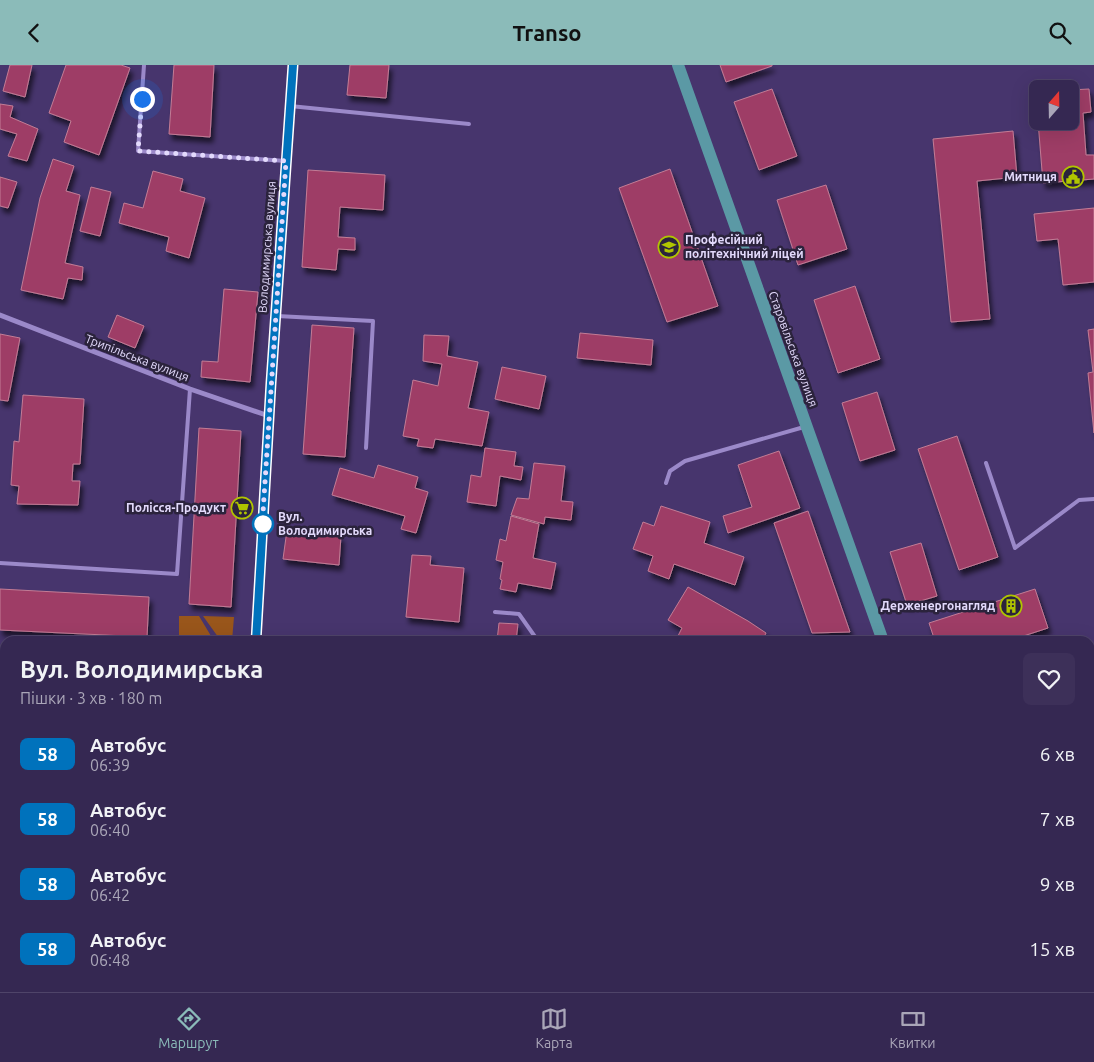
<!DOCTYPE html>
<html lang="uk">
<meta charset="utf-8">
<style>
body{margin:0;font-family:Ubuntu,sans-serif;background:#3d3059;color:#f1f3f6;height:100vh;display:flex;flex-direction:column;font-size:19px;white-space:nowrap}
*{box-sizing:border-box;margin:0}
p{font-size:16px;color:#aaa6b8}
.icon{flex:none;width:28px;height:28px;fill:none;stroke:currentColor;stroke-width:2;stroke-linecap:round;stroke-linejoin:round}
.map{position:relative;flex:1;overflow:hidden}
.sheet{position:absolute;left:0px;top:571px;width:1095px;height:356px;display:flex;flex-direction:column;background:#352852;border-radius:15px 15px 0 0;box-shadow:0 5px 20px #0002,0 0 0 1px #4f4469}
.sheet>*{flex:none}
.badge{padding:0 10px;border-radius:8px;font-size:18px;line-height:32px}
.needle{width:32px;rotate:20deg}
.fabs{position:absolute;left:1029px;top:15px;display:grid;gap:10px}
.fabs a{display:grid;place-items:center;width:50px;height:50px;border-radius:8px;background:#352852;box-shadow:0 5px 20px #0002,0 0 0 1px #4f4469;font-size:25px}
.you{position:absolute;width:25px;height:25px;margin:-12px;border:4px solid #fff;border-radius:50%;background:#1a73e8;box-shadow:0 0 0 8px #1a73e833}
.map>.badge{position:absolute;translate:-50% -50%;box-shadow:0 0 0 2px #fff}
.round{display:grid;place-items:center;flex:none;width:52px;height:52px;border-radius:8px;background:#3d3059}
.headline{display:flex;align-items:center;justify-content:space-between;height:85px;padding:0 20px}
h1{font-size:24px;font-weight:700;line-height:38px}
ul{padding:0;list-style:none}
li{display:flex;align-items:center;gap:15px;height:65px;padding:0 20px}
li div{flex:1}
li b{display:block;font-size:19px}
li em{font-style:normal}
li .badge{min-width:55px;font-weight:700;text-align:center}
header{display:flex;justify-content:space-between;align-items:center;height:65px;padding:0 20px;background:#8bbbb9;color:#111;font-size:22px;font-weight:700}
.menu{display:flex;justify-content:space-around;align-items:center;height:70px;border-top:1px solid #4f4469;background:#352852;font-size:14px;color:#aaa6b8}
.menu a{display:grid;justify-items:center;gap:2px}
.menu .current{color:#8bbbb9}
.map>svg:first-child{display:block}
</style>
<header><svg class="icon" aria-label="back" viewBox="0 0 24 24"><path d="M15 5l-7 7 7 7"/></svg>Transo<svg class="icon" aria-label="search" viewBox="0 0 24 24"><circle cx="10" cy="10" r="6"/><path d="M15 15l6 6"/></svg></header>
<div class="map">
<svg width="1094" height="927" viewBox="0 0 1094 927">
<defs>
<filter id="shadow"><feDropShadow dx="3" dy="5.5" stdDeviation="2.5" flood-color="#0009"/></filter>
</defs>
<rect width="100%" height="100%" fill="#47356d"/>
<!-- green -->
<g fill="#99561b">
<polygon points="179,551 199,551 214,576 179,576"/>
<polygon points="203,551 234,552 232,576 221,576"/>
</g>
<!-- building -->
<g fill="#9e3d66" stroke="#c37c95" filter="url(#shadow)">
<polygon points="10,0 32,0 25,32 3,26"/>
<polygon points="66,0 121,0 130,3 99,90 64,77 71,56 49,48"/>
<polygon points="174,0 214,0 210,72 169,69"/>
<polygon points="350,0 389,0 386,33 347,30"/>
<polygon points="720,0 772,0 772,1 726,17"/>
<polygon points="772,24 797,91 759,105 734,37"/>
<polygon points="1089,24 1091,47 1083,48 1086,90 1094,90 1094,114 1043,118 1038,56 1070,56 1070,25"/>
<polygon points="0,39 13,41 10,52 38,64 27,96 8,91 17,69 0,64"/>
<polygon points="1013,66 1017,112 977,116 990,254 951,257 933,74"/>
<polygon points="53,94 74,101 66,126 80,130 65,198 83,202 82,215 68,213 63,234 21,225 40,133"/>
<polygon points="670,104 718,241 667,257 619,123"/>
<polygon points="308,105 385,110 383,145 340,142 338,172 355,173 355,185 338,184 336,205 302,202"/>
<polygon points="153,106 183,114 180,126 205,133 189,193 166,186 169,172 119,158 124,138 143,143"/>
<polygon points="0,112 17,117 8,143 0,141"/>
<polygon points="826,120 847,184 798,200 777,135"/>
<polygon points="91,122 111,127 100,171 80,166"/>
<polygon points="1094,143 1094,217 1063,220 1058,174 1037,176 1034,149"/>
<polygon points="855,221 880,294 838,308 814,235"/>
<polygon points="224,224 258,227 250,317 201,312 202,296 218,297"/>
<polygon points="117,250 144,261 135,283 108,272"/>
<polygon points="312,260 354,263 345,392 303,389"/>
<polygon points="1094,264 1094,368 1088,308 1093,307 1088,265"/>
<polygon points="580,268 653,275 651,300 577,293"/>
<polygon points="0,269 20,273 8,336 0,335"/>
<polygon points="424,270 449,271 447,291 478,297 468,343 489,347 482,381 435,374 433,383 417,381 419,374 403,371 413,315 438,321 442,299 423,296"/>
<polygon points="502,302 546,311 539,344 495,334"/>
<polygon points="877,327 895,385 860,396 842,338"/>
<polygon points="23,330 84,334 80,399 73,399 72,416 80,416 78,440 17,439 19,421 11,420 14,376 19,377"/>
<polygon points="199,363 241,366 231,542 189,539"/>
<polygon points="957,371 998,492 959,505 918,384"/>
<polygon points="485,383 516,387 514,401 523,402 521,415 500,411 496,441 467,437 471,410 481,412"/>
<polygon points="779,386 800,443 728,468 723,451 752,442 738,400"/>
<polygon points="534,398 565,401 561,436 573,437 571,455 545,452 544,459 511,450 517,433 529,434"/>
<polygon points="378,400 418,412 415,423 428,427 416,468 401,464 405,451 332,430 340,403 374,413"/>
<polygon points="661,441 710,457 704,478 744,492 735,520 674,499 669,514 648,506 653,491 633,484 643,457 654,461"/>
<polygon points="808,446 850,567 812,568 774,458"/>
<polygon points="511,451 539,459 533,493 556,498 551,524 518,518 516,527 500,524 502,515 500,514 503,497 496,495 500,474 506,476"/>
<polygon points="287,465 341,471 339,500 283,494"/>
<polygon points="921,478 937,531 907,540 890,487"/>
<polygon points="412,490 431,491 430,500 464,503 459,557 406,552"/>
<polygon points="688,522 748,556 766,568 762,576 682,576 677,573 682,563 668,555"/>
<polygon points="0,524 149,532 147,572 0,565"/>
<polygon points="1035,524 1048,563 1008,576 935,576 929,558"/>
<polygon points="499,558 518,559 516,576 497,576"/>
<polygon points="1094,640 1094,674 1090,675 1090,641"/>
<polygon points="1094,750 1094,792 1090,792 1090,751"/>
<polygon points="0,797 5,801 5,870 0,866"/>
<polygon points="60,922 103,922 101,927 62,927 59,925"/>
<polygon points="297,922 340,922 339,927 297,927"/>
<polygon points="589,922 613,922 616,923 615,927 588,927"/>
<polygon points="973,922 1006,922 1008,927 965,927"/>
</g>
<g fill="none" stroke-linecap="round" stroke-linejoin="round">
<!-- service -->
<g stroke="#9b89c9" stroke-width="4">
<polyline points="144,0 138,86 286,96"/>
<polyline points="290,41 469,59"/>
<polyline points="277,251 373,256 366,383"/>
<polyline points="986,398 1015,483 1079,435 1094,434"/>
<polyline points="666,418 670,406 685,396 804,362"/>
<polyline points="0,498 177,509 190,324"/>
<polyline points="495,547 519,549 538,576"/>
<polyline points="577,927 578,922"/>
</g>
<!-- minor -->
<g stroke="#9b89c9" stroke-width="5">
<polyline points="0,250 190,324 269,351"/>
<polyline points="39,927 42,922"/>
<polyline points="290,927 290,922"/>
</g>
<!-- tertiary -->
<g stroke="#9b89c9" stroke-width="9">
<polyline points="256,576 269,351 293,0"/>
<polyline points="0,653 5,654"/>
</g>
<!-- primary -->
<g stroke="#5b99a5" stroke-width="12">
<polyline points="678,0 883,576"/>
<polyline points="1090,719 1094,719"/>
</g>
</g>
<g fill="none" stroke-linecap="round" stroke-linejoin="round">
<!-- line casing -->
<g stroke="#fff" stroke-width="11">
<polyline id="line" points="256,576 271,318 293,0"/>
</g>
<!-- line -->
<use href="#line" stroke="#0072bc" stroke-width="8"/>
<!-- walk -->
<polyline stroke="#e3dafc" stroke-width="5" stroke-dasharray="0 9" points="142,34 138,86 286,96 262,463 263,459"/>
</g>
<!-- icons -->
<defs>
<g id="civic-ring" transform="scale(1.125)"><circle r="9.5" fill="#2b233c" stroke="#b0c500" stroke-width="1.5"/><path d="M-.6-6.5H3V-4.5H.6V-3L4-1V1h2V6H-6V1h2V-1L-.6-3ZM-1.2 2.5V6h2.4V2.5Z" fill="#b0c500"/></g>
<g id="university-ring" transform="scale(1.125)"><circle r="9.5" fill="#2b233c" stroke="#b0c500" stroke-width="1.5"/><path d="M0-5L7-2L0 1L-7-2ZM-4 1L0 2.5L4 1V4Q0 6-4 4Z" fill="#b0c500"/></g>
<g id="supermarket-ring" transform="scale(1.125)"><circle r="9.5" fill="#2b233c" stroke="#b0c500" stroke-width="1.5"/><path d="M-6-5.5h2.5l.6 2H6L4.5 2H-2.5L-4.4-4H-6ZM-1.5 3.2a1.3 1.3 0 1 0 .1 0ZM3 3.2a1.3 1.3 0 1 0 .1 0Z" fill="#b0c500"/></g>
<g id="building-ring" transform="scale(1.125)"><circle r="9.5" fill="#2b233c" stroke="#b0c500" stroke-width="1.5"/><path d="M-4-6H4V6H1V3H-1V6H-4ZM-2.5-4.3h1.7v1.8h-1.7ZM.8-4.3h1.7v1.8H.8ZM-2.5-1h1.7V.8h-1.7ZM.8-1h1.7V.8H.8Z" fill="#b0c500"/></g>
</defs>
<g fill-rule="evenodd">
<use href="#civic-ring" x="1073" y="112"/>
<use href="#university-ring" x="669" y="182"/>
<use href="#supermarket-ring" x="242" y="443"/>
<use href="#building-ring" x="1011" y="541"/>
</g>
<!-- markers -->
<circle fill="#fff" stroke="#0072bc" stroke-width="2.5" cx="263" cy="459" r="10"/>
<g text-anchor="middle" stroke-width="5" stroke-linejoin="round" paint-order="stroke">
<!-- poi labels -->
<g font-size="12" font-weight="bold" fill="#e3dafc" stroke="#2b233c" text-anchor="end">
<text x="1057" y="116">Митниця</text>
<text x="685" y="179" text-anchor="start">Професійний<tspan x="685" dy="14">політехнічний ліцей</tspan></text>
<text x="226" y="447">Полісся-Продукт</text>
<text x="995" y="545">Держенергонагляд</text>
</g>
<!-- street labels -->
<g font-size="12" fill="#e3dafc" stroke="#2b233c">
<text transform="translate(267 182) rotate(-86)" y="4">Володимирська вулиця</text>
<text transform="translate(793 284) rotate(70)" y="4">Старовільська вулиця</text>
<text transform="translate(137 293) rotate(21)" y="4">Трипільська вулиця</text>
</g>
<!-- stop labels -->
<g font-size="12" font-weight="bold" fill="#e3dafc" stroke="#2b233c" text-anchor="start">
<text x="278" y="456">Вул.<tspan x="278" dy="14">Володимирська</tspan></text>
</g>
</g>
</svg>
<div class="fabs">
<a><svg class="needle" viewBox="-14 -14 28 28"><path d="M0-13l5 13h-10z" fill="#e53935"/><path d="M0 13l5-13h-10z" fill="#aaa6b8"/></svg></a>
</div>
<div class="you" style="left:142px;top:34px"></div>
<section class="sheet">
<div class="headline"><div><h1>Вул. Володимирська</h1><p>Пішки · 3 хв · 180 m</p></div><a class="round"><svg class="icon" aria-label="heart" viewBox="0 0 24 24"><path d="M12 20l-8-8c-3-5 5-10 8-4 3-6 11-1 8 4z"/></svg></a></div>
<ul>
<li><span class="badge" style="background:#0072bc;color:#fff">58</span><div><b>Автобус</b><p>06:39</p></div><em>6 хв</em></li>
<li><span class="badge" style="background:#0072bc;color:#fff">58</span><div><b>Автобус</b><p>06:40</p></div><em>7 хв</em></li>
<li><span class="badge" style="background:#0072bc;color:#fff">58</span><div><b>Автобус</b><p>06:42</p></div><em>9 хв</em></li>
<li><span class="badge" style="background:#0072bc;color:#fff">58</span><div><b>Автобус</b><p>06:48</p></div><em>15 хв</em></li>
</ul>
</section>
</div>
<nav class="menu">
<a class="current"><svg class="icon" aria-label="directions" viewBox="0 0 24 24"><path d="M12 3l9 9-9 9-9-9zM9 14v-3h6M13 9l2 2-2 2"/></svg>Маршрут</a>
<a><svg class="icon" aria-label="map" viewBox="0 0 24 24"><path d="M3 6l6-2 6 2 6-2v14l-6 2-6-2-6 2zM9 4v14M15 6v14"/></svg>Карта</a>
<a><svg class="icon" aria-label="tickets" viewBox="0 0 24 24"><path d="M3 7h18v10H3zM15 7v10"/></svg>Квитки</a>
</nav>
